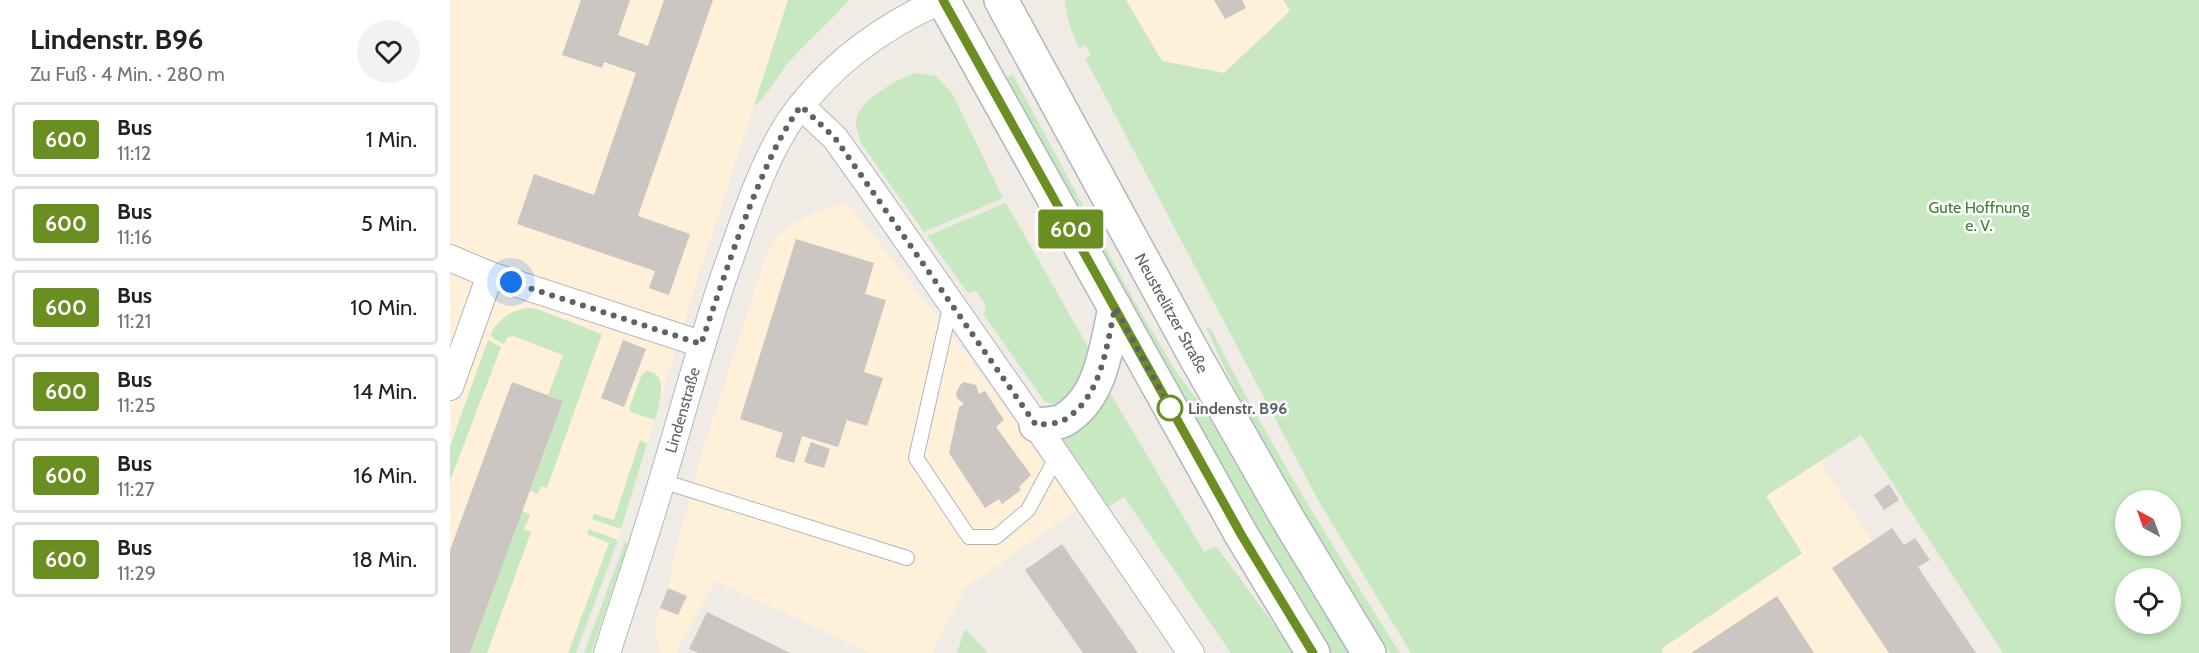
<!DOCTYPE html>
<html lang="de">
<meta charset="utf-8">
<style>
body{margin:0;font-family:Cabin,sans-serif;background:#f2f2f2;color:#222;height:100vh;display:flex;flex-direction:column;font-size:22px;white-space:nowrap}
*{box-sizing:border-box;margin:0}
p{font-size:20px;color:#767676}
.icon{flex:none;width:33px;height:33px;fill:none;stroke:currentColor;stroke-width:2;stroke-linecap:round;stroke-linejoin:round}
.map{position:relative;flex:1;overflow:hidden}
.sheet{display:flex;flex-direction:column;background:#fff;width:450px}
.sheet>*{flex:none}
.badge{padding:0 12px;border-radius:4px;font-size:21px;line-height:39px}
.needle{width:39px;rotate:319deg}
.buttons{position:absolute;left:1665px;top:490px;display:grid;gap:12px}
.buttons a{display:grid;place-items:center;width:66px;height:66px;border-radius:50%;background:#fff;box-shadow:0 3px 9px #0003;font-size:30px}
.you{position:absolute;width:30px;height:30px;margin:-15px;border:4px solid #fff;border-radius:50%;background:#1a73e8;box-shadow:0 0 0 9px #1a73e833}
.map>.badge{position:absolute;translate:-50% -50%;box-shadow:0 0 0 3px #fff}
.round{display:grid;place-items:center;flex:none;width:63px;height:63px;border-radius:32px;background:#f2f2f2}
.overview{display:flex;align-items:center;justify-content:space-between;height:102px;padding:0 30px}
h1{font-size:28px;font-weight:700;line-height:45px}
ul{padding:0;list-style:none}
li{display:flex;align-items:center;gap:18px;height:75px;margin:0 12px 9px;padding:0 18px;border:3px solid #e0e0e0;border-radius:6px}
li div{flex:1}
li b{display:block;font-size:22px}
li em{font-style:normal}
li .badge{min-width:66px;font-weight:700;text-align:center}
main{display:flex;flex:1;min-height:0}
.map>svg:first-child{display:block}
</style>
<main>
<section class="sheet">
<div class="overview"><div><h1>Lindenstr. B96</h1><p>Zu Fuß · 4 Min. · 280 m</p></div><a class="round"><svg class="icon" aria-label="heart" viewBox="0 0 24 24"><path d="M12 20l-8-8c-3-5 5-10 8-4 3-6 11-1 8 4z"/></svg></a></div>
<ul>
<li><span class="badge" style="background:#6b8e23;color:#fff">600</span><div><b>Bus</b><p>11:12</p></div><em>1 Min.</em></li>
<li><span class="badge" style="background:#6b8e23;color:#fff">600</span><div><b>Bus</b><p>11:16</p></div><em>5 Min.</em></li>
<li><span class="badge" style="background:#6b8e23;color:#fff">600</span><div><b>Bus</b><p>11:21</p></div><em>10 Min.</em></li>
<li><span class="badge" style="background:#6b8e23;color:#fff">600</span><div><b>Bus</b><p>11:25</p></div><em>14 Min.</em></li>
<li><span class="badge" style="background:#6b8e23;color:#fff">600</span><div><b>Bus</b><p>11:27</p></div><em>16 Min.</em></li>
<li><span class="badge" style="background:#6b8e23;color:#fff">600</span><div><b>Bus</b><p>11:29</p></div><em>18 Min.</em></li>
</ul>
</section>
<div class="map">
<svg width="1749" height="653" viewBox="0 0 1749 653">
<rect width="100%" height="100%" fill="#f0ebe5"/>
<!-- commercial -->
<g fill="#fff0da">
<polygon points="0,0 338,0 246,284 168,540 126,653 0,653"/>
<polygon points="676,0 833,0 840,11 774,73 712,61"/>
<polygon points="396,201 516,353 627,510 516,587 482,653 421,653 265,581 226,653 211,653 206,636 206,621 218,588 223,562 247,469 315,257 328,235 345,221"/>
<polygon points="1370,461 1423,541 1411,549 1480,653 1208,653 1211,649 1352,554 1316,496"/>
</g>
<!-- green -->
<g fill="#c7e8c1" fill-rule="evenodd">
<path d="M338,0h61c-19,22 -41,40 -60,62 -12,14 -20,32 -35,44z"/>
<path d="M615,0h61l36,61 62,12 66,-62 -7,-11h916v653h-196l-142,-218 -95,61 36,57 -141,96 2,4h-252l-93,-153 -233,-442 6,-3 -6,-10 -6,3c-7,-15 -13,-31 -14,-48zM1676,501h44v45h-44zM1676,579h44v45h-44z"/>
<path d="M466,73l20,3 16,17 51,105 -79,34 -63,-89c-2,-8 -7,-18 -4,-27 6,-18 42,-38 59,-43z"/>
<polygon points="563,75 683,299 727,373 754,409 819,522 900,653 881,653 807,529 677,302 556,77"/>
<polygon points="556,203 641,352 631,386 609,406 595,402 534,315 536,305 526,291 518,293 477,236"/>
<path d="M76,308l11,1 65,25 -55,154 -6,-2 -3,8 -8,-3 33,-90 -15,-6 15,-40 -50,-19 -6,2 -3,6 -11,-6 -2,-4c7,-15 20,-23 35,-26z"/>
<path d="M756,328l5,1c56,112 122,218 189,324h-10c-69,-104 -133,-212 -184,-325z"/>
<polygon points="38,340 51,347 0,481 0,446"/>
<path d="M197,371c23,2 12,34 8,49l-24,-8 -2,-3 13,-35z"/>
<polygon points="659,391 754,552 766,546 845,653 781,653 674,497 656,508 612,441 614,435"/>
<polygon points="190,440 197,444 171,529 142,519 144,514 164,520"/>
<polygon points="72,511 80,514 74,529 81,532 37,653 20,653"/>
<polygon points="139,529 168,540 126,653 118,653 159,543 137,534"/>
<polygon points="175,542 178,544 141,653 134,653"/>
<polygon points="515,629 538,653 507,653"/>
</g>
<!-- building -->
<g fill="#cbc6c1">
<polygon points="131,0 180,0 168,35 198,46 214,0 263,0 188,216 240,234 219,295 199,288 205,271 67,224 84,174 144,195 186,73 154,62 152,68 112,55"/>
<polygon points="764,0 792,0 796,8 775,19"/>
<polygon points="346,239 424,263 415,294 436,300 414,372 433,378 417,426 397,420 388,447 352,436 344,463 325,457 333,433 290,419"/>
<polygon points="173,340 196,349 174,407 151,398"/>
<polygon points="62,382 113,401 20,653 0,653 0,550"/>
<polygon points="514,382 526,385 529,394 535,391 554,420 546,427 581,475 569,487 571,490 552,504 549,499 535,508 499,453 509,407 514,404 507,398 506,393 510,385"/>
<polygon points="361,442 380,449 374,468 354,462"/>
<polygon points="1439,484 1449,500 1434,510 1424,495"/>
<polygon points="1442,528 1454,545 1465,538 1480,560 1468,567 1526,653 1439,653 1382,568"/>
<polygon points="612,544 688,653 633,653 575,570"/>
<polygon points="218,588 237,596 228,615 210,608"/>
<polygon points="1327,596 1364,653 1241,653"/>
<polygon points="257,612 340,653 248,653 239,649"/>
</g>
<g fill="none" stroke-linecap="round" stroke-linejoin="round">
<!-- lane casing -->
<g stroke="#b2b7ba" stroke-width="16">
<g id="lane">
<polyline points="501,303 466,458 519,537 546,537 578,510 607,456"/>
<polyline points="212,481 457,558"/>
</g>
</g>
<!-- street casing -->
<g stroke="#b2b7ba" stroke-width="28">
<g id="street">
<polyline points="351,106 385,138 420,187 586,425 741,653"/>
<polyline points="0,258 40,275 251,344"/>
<polyline points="0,387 40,275"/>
<path d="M157,653c18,-56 37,-112 54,-169 21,-69 39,-137 62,-205 18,-50 39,-119 70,-163 38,-52 90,-90 149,-116"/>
</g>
</g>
<!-- secondary casing -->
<g stroke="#b1b6ba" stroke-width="36">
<g id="secondary">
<polyline points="493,0 792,536 863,653"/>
<polyline points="551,0 745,356 836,516 919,653"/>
<path d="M586,425c9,-1 21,-1 28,-5 38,-23 42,-73 51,-112"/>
</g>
</g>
<!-- lane -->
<use href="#lane" stroke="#fff" stroke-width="14"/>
<!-- street -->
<use href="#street" stroke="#fff" stroke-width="26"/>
<!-- secondary -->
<use href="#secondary" stroke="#fff" stroke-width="33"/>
</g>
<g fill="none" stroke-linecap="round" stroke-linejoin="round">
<!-- line casing -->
<g stroke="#fff" stroke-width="14">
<polyline id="line" points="493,0 792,536 863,653"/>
</g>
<!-- line -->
<use href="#line" stroke="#6b8e23" stroke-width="9"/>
<!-- walk -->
<path stroke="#5d6266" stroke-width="6" stroke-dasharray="0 10.8" d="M61,282l190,62c17,-49 33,-99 53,-148 13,-31 26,-62 47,-90l34,32 201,287c9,-1 21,-1 28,-5 38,-23 42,-73 51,-112l58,105 -3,-5"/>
</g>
<!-- markers -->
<circle fill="#fff" stroke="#6b8e23" stroke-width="3" cx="720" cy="408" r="12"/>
<g text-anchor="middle" stroke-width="5" stroke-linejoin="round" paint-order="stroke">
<!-- park labels -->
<g font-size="16" fill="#3a8130" stroke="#fff">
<text x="1529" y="213">Gute Hoffnung<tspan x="1529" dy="18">e. V.</tspan></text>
</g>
<!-- street labels -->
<g font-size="16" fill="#5d6266" stroke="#fff">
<text transform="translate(722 313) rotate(61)" y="6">Neustrelitzer Straße</text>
<text transform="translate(232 410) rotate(-74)" y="6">Lindenstraße</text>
</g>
<!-- stop labels -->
<g font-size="16" font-weight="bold" fill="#5d6266" stroke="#fff" text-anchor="start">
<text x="738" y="414">Lindenstr. B96</text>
</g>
</g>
</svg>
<div class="buttons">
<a><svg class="needle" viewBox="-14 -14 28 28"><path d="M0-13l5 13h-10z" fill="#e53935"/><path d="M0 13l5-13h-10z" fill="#767676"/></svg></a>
<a><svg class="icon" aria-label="locate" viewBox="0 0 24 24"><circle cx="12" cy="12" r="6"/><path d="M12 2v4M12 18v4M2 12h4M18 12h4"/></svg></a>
</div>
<div class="you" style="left:61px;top:282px"></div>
<b class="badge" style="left:621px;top:229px;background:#6b8e23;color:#fff">600</b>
</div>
</main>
